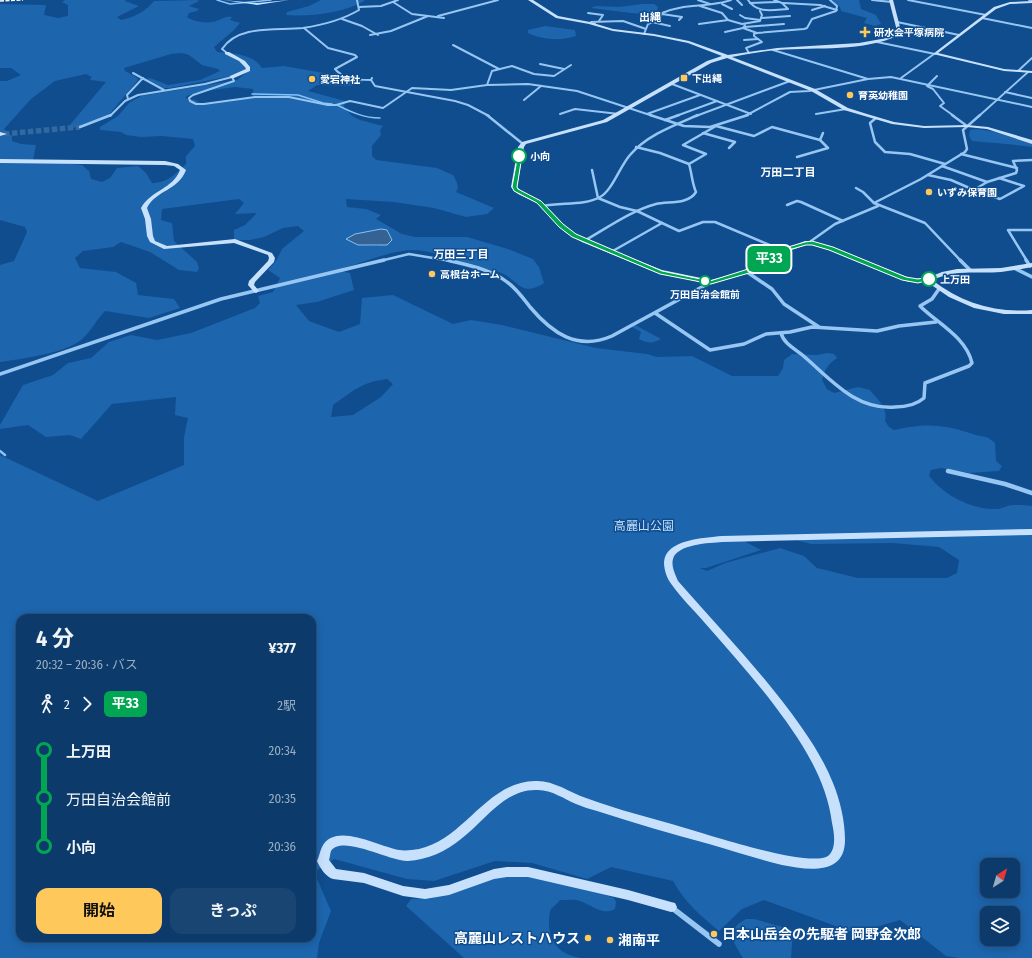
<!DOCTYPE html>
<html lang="ja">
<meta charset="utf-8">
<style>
body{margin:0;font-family:"Fira Sans Condensed","Noto Sans JP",sans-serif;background:#194573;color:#f1f3f6;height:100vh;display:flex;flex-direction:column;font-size:15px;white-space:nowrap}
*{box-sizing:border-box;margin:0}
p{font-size:13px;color:#9aadc1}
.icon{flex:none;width:22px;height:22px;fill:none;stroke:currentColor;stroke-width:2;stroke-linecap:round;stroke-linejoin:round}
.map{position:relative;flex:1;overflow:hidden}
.details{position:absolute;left:16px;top:614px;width:300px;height:328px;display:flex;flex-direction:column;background:#0b3a6b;border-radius:12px;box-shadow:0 2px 10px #0003,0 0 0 1px #2b547e}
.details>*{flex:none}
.badge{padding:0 8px;border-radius:6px;font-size:14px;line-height:26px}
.needle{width:26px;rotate:37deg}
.controls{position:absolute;left:980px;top:858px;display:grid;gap:8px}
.controls a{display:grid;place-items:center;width:40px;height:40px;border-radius:8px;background:#0b3a6b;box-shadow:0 2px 10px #0003,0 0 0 1px #2b547e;font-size:20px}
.map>.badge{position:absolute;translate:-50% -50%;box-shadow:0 0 0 2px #fff}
.legs{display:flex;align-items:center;gap:6px;height:44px;padding:0 20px;font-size:13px}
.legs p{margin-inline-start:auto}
.head{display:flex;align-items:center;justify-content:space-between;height:68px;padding:0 20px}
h1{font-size:22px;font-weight:700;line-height:30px}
.cta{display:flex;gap:8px;margin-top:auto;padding:8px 20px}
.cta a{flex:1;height:46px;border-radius:12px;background:#ffc85a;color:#111;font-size:16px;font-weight:700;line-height:46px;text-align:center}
.cta a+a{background:#194573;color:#f1f3f6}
ul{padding:0 20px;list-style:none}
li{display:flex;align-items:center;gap:14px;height:48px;font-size:15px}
li i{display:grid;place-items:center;width:6px;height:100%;margin:0 5px;background:currentColor}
li i::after{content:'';width:10px;height:10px;margin:-5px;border:3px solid;border-radius:50%;background:#0b3a6b}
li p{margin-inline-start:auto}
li:first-child i{background:linear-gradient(#0000 50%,currentColor 0)}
li:last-child i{background:linear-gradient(currentColor 50%,#0000 0)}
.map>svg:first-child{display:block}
</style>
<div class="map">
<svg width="1032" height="958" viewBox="0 0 1032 958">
<rect width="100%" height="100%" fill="#0f4d8f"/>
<!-- green -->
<g fill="#1d65ad" fill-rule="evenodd">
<path d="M65,0h61l-1,1 14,5 -22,11 4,3c12,-2 25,-9 33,-19l43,-1 2,1 -10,5 10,3 -2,2 -8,2 -2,4c7,5 21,7 29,4 7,-2 9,-5 16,-4l-2,3 10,3 -6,7 -20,17 3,5c14,1 37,2 45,16l22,-2 79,14 -1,3 -11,3 -34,-1 -9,6 37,10 -1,6 8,9 8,4 23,6 -3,4 1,5 -9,11v10l4,4 61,8 16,7c3,6 7,11 3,17l38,16 -7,6 -21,3 -32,-9 -40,-6 -48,-3 1,8 19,2 15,6 -5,4 26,15 13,3h52l41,12 25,10 6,8 5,16c-24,15 -24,-3 -45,-11 -5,-2 -12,-2 -18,-3 -26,-6 -51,-23 -79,-18 -20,3 -39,12 -59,17l2,4 5,1 4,17 -37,12 -21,3 13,16 30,11 21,-8 2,-26 31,-3 60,29 18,-4 31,5 94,23 51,6 10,3 35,-1 40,20h46l5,-8 1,-8 8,-6 25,1 10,-2 7,1 3,4c-9,6 -12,11 -15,22l5,9 7,4 24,-6 12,3c8,11 18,16 15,31l4,6 5,3c32,-7 48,-6 79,4 11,4 12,0 22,9l1,18 6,5 -3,5 -30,2 -28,-5 -10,2 -2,6c16,20 43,34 69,33 5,-1 10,-4 15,-4 6,0 13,0 19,1v452h-73l-13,-2 -46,-36 -24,7 -24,5 -88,-32 -22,9 -23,22c-19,-16 -34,-28 -46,-50l-62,-14 -24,12 -55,-16 -37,-2 -61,20 -27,-2 -73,-20 -20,13 17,39 -12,32 -2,15h-317v-503l98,46 86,-36v-28l4,-19 -13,-3 1,-18 -64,7 -31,35 -11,-4 -24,2 -18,-12 -28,4v-4l23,-40 30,-10 15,-12 23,-5 18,-16 22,-7 26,5 34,-7 64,-25 5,-5 -2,-7 15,-4 7,-14 -12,-8 8,-9 6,-12 22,-18 -6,-5 -15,2 -19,9 -14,3h-16v-10l11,-5 12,-12 -22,1 9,-11 -5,-4 -77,10 -1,11 11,3 2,18 23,21 2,6 -2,4 -18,-2 -29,-18 -29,-10 -8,5 -30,4 -8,7 5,10 36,4 20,11 2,12 36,4 6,9 -31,10 -44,-7c-9,9 -14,21 -24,29 -15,13 -61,19 -81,22v-97l14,-4 13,-29 -2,-5 -25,-7v-139h7l14,-6 -10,-7h-11v-64l46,1 -2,10 14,3 10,-2v-11l-6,-3zM182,53l7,2 13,10 16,4 2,2 -20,9 -32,5 -18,-7 -3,1 16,9h7l76,-15 -9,7 -96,16 -12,7 -11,13 -18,11v3l21,2 5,3 15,2 21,-1 31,3 2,7 -9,10v8c-11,10 -18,19 -34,19l-6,-10 -8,-7 -21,2 -7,10 -8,4 -11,-3 -2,-8 -7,-6 -49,-5 3,-15 -15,-1 -9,-3v-5l-8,-7 27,-30 24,-18 31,-7 6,3 -2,2 1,1 15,2 -37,44 4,2 4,-1 30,-10 31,-37 -2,-3 -11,-6 -1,-3 47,-14zM235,87l18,2v9l-50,7 -8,-5 -10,-2 2,-2 11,-4zM361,233l18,13 -21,-1 -11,-6 8,-5zM387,379l6,5 -12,13 -28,18 -22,2 2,-12c20,-14 29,-23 54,-26zM792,539l19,5 82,-1 46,4 20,13 -2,13 -10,5h-89l-41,-10 -13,-12 -24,-8 -55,15 -18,8 -7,-3h6l55,-18 -17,-9zM20,618h292v320h-292zM987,865h26v26h-26zM987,913h26v26h-26z"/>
<path d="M321,0h43v1c-20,12 -55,16 -78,14l1,-3 22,-6z"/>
<polygon points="832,0 859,0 861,9 876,15 881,24 875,26 864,23 867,18 841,11 840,7"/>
<polygon points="642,4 654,4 658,7 656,15 631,13 591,8 596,6 619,7"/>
<path d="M545,26l30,4 1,6c-14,5 -34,4 -48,-3v-3z"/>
<path d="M976,129l21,3 35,12v3c-20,-3 -40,-4 -60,-6l-3,-5 1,-6z"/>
<path d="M635,325l26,14c-9,5 -14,4 -22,0l2,-7 -9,-5z"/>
<path d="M523,874l67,15 24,9 2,4 -1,7c-13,7 -23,-4 -35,-8 -6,-2 -14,-1 -20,-1 -2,3 -6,6 -9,9 -2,4 -2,11 -2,16 1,19 12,30 32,33h-117l-58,-52 5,-7 20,-1 66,-21z"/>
<path d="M746,919h8l39,11 -2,28h-48c-10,-16 -18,-28 3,-39z"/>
</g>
<!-- water -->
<polygon fill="#346293" stroke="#89c2f7" points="381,229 387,230 392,240 387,245 358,245 346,239 355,234"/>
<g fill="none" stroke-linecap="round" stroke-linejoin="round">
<!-- stream-far1 -->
<g stroke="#89c2f7" stroke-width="1.5">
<polyline points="217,0 230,4 271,0"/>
<polyline points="252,94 298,95 323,103 332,104"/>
<path d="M337,105c14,7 27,13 43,13"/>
</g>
<!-- stream -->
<polyline stroke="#89c2f7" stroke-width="2.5" points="0,451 5,455"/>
<!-- secondary-tunnel -->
<polyline stroke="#3368a0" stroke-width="5.5" stroke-dasharray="5.5 2.5" stroke-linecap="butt" points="4,134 80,127"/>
<!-- street-far4 -->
<g stroke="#98c6f3" stroke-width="2">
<polyline points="698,0 710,4"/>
<polyline points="737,0 742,5"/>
<path d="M748,0c9,14 25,10 40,9l-6,-6 -8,-3"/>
<polyline points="872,0 892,2"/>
<polyline points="908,0 986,15"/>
<polyline points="1029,0 1032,0"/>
<polyline points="393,2 412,14 444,18"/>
<polyline points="750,3 778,2"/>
<polyline points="783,3 820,5 837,10"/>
<polyline points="722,4 732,9"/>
<polyline points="700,6 722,13 728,20 742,24 760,21 762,15 760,11"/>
<polyline points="359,7 381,6 398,0"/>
<polyline points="812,10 825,6"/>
<polyline points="588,13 603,15 599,21"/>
<polyline points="662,14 682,17 679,20"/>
<polyline points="740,15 745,18 760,20"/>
<polyline points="438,16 498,0"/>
<polyline points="761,18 790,16"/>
<polyline points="982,18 1032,28"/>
<polyline points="342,19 362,26 378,35"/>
<polyline points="652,22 670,26"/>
<polyline points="897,22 959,35"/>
<polyline points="595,24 591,22 623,21 646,29"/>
<polyline points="699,24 728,20"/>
<polyline points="745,25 743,28 757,33 804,29 807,28 812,19 836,11 837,6 830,0"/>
<polyline points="745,27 784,24"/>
<path d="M304,28l24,20 27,7 2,2 -22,12c9,11 23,11 36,11"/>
<polyline points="725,32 743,28"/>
<path d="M644,34l4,-10 12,-5 2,-6c22,-10 46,-5 69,-13"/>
<polyline points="370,35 391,31 428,16"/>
<polyline points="744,40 758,39"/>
<polyline points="877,42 935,54"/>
<polyline points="453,45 499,69"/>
<polyline points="773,50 868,79"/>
<path d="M227,53l-5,-4c17,-25 55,-18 81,-21 20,-3 39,-8 56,-18l-2,-10"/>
<polyline points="749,53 746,48 762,42 754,36 754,34 757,33"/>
<polyline points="540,64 564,69"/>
<polyline points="1018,71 1032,58"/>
<polyline points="133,73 164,90"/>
<polyline points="937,76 927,86 933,89 944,103 940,106 954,116"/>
<polyline points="372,78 371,80 375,86 455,101 468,105 489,116"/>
<polyline points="901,78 934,54"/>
<polyline points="672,84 751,114"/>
<polyline points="487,85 492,71 512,66 534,74 554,76 571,65"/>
<polyline points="1005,92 1032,98"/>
<polyline points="128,99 127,95 143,78"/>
<polyline points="524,100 541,86"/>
<polyline points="560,114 575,109 619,114"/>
<polyline points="647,114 700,95"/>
<polyline points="816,114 846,109"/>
<polyline points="110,116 125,101 138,95 205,84 232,77 234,81 193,95 189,98 190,101 196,104 204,104 255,97 289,97 328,105 336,105 350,101 383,108 412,88 451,90 487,85 528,84 577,91 653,116"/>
<polyline points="676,116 717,101"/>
<polyline points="696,116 790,81"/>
<polyline points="745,116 790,92 809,91 868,79 891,77 1032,107"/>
<polyline points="979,116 1028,72"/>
</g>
<!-- street-far3 -->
<g stroke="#98c6f3" stroke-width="2.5">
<polyline points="487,115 523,144"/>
<polyline points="650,115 684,126 710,127 748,115"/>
<polyline points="952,115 967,126"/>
<polyline points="876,118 870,123 875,142 885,152 910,154 945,164"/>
<polyline points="665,120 679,115"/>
<polyline points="80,127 111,115"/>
<polyline points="703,133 735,142 729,148"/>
<polyline points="820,140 823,133"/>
<polyline points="636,147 660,153 689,164"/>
<polyline points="961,154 1017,168"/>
<polyline points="942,166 987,182"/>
<polyline points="592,170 598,198 620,207 637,211 662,223 611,252"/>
<polyline points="928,175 951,180 974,190 987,182 1016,173 1017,170 1013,161 1032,160"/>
<polyline points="856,188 863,192 874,203"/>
<polyline points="974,190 1000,199 1024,186 999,178"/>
<polyline points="787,205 797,201 801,202 843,221"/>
<path d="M543,206c18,-4 41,0 57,-9 12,-6 20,-31 30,-42 17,-20 45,-30 68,-40"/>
<polyline points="662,223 679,231 703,222 715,222 784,251"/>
<path d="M584,241c23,-13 46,-30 72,-37 12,-3 32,1 40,-12 -4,-9 -4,-18 -7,-28l17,-10 -23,-9 33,-19 38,10 18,-9 48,13 8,8 -31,9"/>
<polyline points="812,243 811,241 835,224 878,206"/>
<polyline points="380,261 409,254 451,261"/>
<polyline points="961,261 925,223 874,203 921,179 965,152 967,149 963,130 980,115"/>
<polyline points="1027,261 1008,230 1032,230"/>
</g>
<!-- street-far2 -->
<g stroke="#98c6f3" stroke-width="3.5">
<path d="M447,260c20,5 44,9 60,22 9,6 16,16 23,25 22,26 47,44 82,29l99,-54"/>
<polyline points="960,260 970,270"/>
<polyline points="1026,260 1030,266"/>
<polyline points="1014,268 1032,277"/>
<polyline points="747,272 772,289 784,304 819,327"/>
<polyline points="655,313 710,350 744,344 766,334 790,332 812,327 877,331 899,326 936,322"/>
<path d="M781,333c3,12 17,17 26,26 26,23 50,51 88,48 10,0 21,-2 29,-9l1,-15 44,-17 3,-3c-6,-26 -34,-39 -52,-57l12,-7 7,-10"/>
<polyline points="0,374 221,299 384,260"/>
</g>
<!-- street-far1 -->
<polyline stroke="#98c6f3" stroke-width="4.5" points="948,471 1005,484 1032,493"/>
<!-- street -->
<polyline stroke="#98c6f3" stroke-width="5.5" points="671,907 719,944"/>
<!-- secondary -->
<g fill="#c7e1fd" fill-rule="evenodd">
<polygon points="223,0 257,3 289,0 257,5"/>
<path d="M528,0h5l25,16 32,6 23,7 41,5 35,7 39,14 49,-7 82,-5 28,-5 9,-5 1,-2 -8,-31h4l8,31 -2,4c-35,17 -82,12 -121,15 -15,1 -31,4 -46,7l83,32 33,19 19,6 27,8 30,4 43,-1 21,2 44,13v4l-45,-15 -20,-2 -43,1 -32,-4 -48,-14 -33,-19 -84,-33 -16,5 -104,59 -81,22 -2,3 -7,40 5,5 19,9 28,29 17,10 76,30 49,10 34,-9 37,-21 23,-9h7l21,7 79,31 15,-1 15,-6 15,-3 44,-1 31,-5v4c-10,2 -21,4 -31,5 -26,2 -43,-3 -69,8 30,23 63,33 100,30v4h-28l-30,-6 -25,-11 -22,-15h-18l-80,-32 -17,-5h-6l-20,7 -37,21 -38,11 -51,-10 -78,-32 -17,-10 -28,-29 -19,-9 -7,-7 7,-40 4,-5 81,-22 104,-59 15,-5 -34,-13 -34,-7 -41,-5 -24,-7 -33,-6z"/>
<polygon points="1032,1 1032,3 1010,4 996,9 938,53 1004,69 1032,71 1032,73 1004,71 933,54 994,7 1010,2"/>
<polygon points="225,52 229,52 245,61 250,67 250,71 234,78 230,78 230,76 246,69 245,67 239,61 225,54"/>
<polygon points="0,132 7,134 0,136"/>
<path d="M0,159l165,2 13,3 8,6c-8,21 -30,20 -39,38l4,11 2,17 2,5 12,5 68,-7 37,14 3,5 -1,4 -19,20 -1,3 5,6 -3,2 -2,-1 -6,-7 1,-4 19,-20 1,-3 -1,-3 -34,-12 -70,6 -14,-7 -3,-6 -2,-17 -4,-11c10,-18 32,-19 39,-38l-6,-4 -9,-1 -165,-2z"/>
<path d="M1032,529v6l-310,7c-12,1 -45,2 -49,17 -2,7 2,15 5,22 42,48 87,94 124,147 12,17 23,35 31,55 7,17 12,38 12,57 0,36 -38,30 -63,25 -24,-6 -49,-14 -73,-21 -38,-10 -75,-21 -112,-33 -7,-2 -14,-4 -21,-7 -12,-5 -24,-14 -38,-14 -33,-2 -53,31 -77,49 -14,12 -34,21 -53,22 -17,1 -66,-27 -77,-10 -1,3 -1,6 -2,9l7,9 28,4 39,13 22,3 24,-4 45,-16 13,-2h21l100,23 43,12 4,1 2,4 -2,4 -4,1 -43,-12 -100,-23h-21l-13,2 -45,16 -24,4 -22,-3 -39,-13 -31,-4c-7,-2 -13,-11 -16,-18 2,-4 3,-10 5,-14 13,-26 57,0 77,3 7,1 13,0 20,-1 46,-10 67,-67 116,-68 18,-1 34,11 51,17 32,12 66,20 99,30 25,7 124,40 143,28 9,-7 6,-24 4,-33 -6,-48 -35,-88 -64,-126 -20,-25 -42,-50 -64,-75 -10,-12 -23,-24 -32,-37 -5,-6 -8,-15 -8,-23 2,-23 40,-24 58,-26z"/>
</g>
<!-- rail -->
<polyline stroke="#fff" stroke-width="1.5" stroke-dasharray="4 1.5" stroke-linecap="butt" points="0,1 23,0"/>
</g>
<!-- line-1 -->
<polygon fill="#00a651" stroke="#fff" points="518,154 522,156 517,187 518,189 541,201 563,224 576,234 662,271 710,281 745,270 788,247 805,242 812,241 833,247 906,277 918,279 929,277 932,279 918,283 902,280 829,250 812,245 806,245 792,249 749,273 711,284 660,274 572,237 559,227 537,203 514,191 512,187"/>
<!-- markers -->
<g fill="#ffc85a" stroke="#0f4d8f" stroke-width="1.5">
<path d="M863 26h4v4h4v4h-4v4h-4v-4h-4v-4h4z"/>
<rect x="680" y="74" width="8" height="8" rx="2"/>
<circle cx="312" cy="79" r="4"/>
<circle cx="850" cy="95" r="4"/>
<circle cx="929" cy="192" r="4"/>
<circle cx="432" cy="274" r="4"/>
<circle cx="714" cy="934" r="4"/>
<circle cx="588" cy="938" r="4"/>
<circle cx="610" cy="940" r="4"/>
</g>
<g fill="#fff" stroke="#00a651" stroke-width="2">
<circle cx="519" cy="156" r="7"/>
<circle cx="929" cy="279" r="7"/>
<circle cx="705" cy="281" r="5"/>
</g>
<g text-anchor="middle" stroke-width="3" stroke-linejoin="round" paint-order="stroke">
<!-- far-poi labels -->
<g font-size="10" font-weight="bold" fill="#fff" stroke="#0f4d8f" text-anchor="start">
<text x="874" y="36">研水会平塚病院</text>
<text x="692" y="82">下出縄</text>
<text x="320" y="83">愛宕神社</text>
<text x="858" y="99">育英幼稚園</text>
<text x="937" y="196">いずみ保育園</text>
<text x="440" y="278">高根台ホーム</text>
</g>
<!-- far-stop labels -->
<g font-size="10" font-weight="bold" fill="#fff" stroke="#0f4d8f" text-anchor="start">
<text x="530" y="160">小向</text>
<text x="940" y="283">上万田</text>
<text x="705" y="298" text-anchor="middle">万田自治会館前</text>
</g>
<!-- far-neighbourhood labels -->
<g font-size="11" font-weight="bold" fill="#fff" stroke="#0f4d8f">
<text x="650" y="21">出縄</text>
<text x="788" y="176">万田二丁目</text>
<text x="461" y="258">万田三丁目</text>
</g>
<!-- park labels -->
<g font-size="12" fill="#c0dffe" stroke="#0f4d8f">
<text x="644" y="530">高麗山公園</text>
</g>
<!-- near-poi labels -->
<g font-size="14" font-weight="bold" fill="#fff" stroke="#0f4d8f" text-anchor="start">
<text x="722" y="939">日本山岳会の先駆者 岡野金次郎</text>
<text x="580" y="943" text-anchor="end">高麗山レストハウス</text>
<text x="618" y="945">湘南平</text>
</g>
</g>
</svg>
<div class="controls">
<a><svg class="needle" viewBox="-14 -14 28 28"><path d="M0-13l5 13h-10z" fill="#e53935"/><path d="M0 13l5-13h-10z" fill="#9aadc1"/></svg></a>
<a><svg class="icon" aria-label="layers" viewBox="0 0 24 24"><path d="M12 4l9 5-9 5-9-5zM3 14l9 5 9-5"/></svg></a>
</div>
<b class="badge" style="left:769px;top:259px;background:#00a651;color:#fff">平33</b>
<section class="details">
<div class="head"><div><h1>4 分</h1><p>20:32 – 20:36 · バス</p></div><b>¥377</b></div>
<div class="legs"><svg class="icon" aria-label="walk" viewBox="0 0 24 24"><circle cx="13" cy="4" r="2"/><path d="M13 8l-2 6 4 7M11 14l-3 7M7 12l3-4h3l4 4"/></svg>2<svg class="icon" aria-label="forward" viewBox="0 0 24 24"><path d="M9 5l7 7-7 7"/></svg><b class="badge" style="background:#00a651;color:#fff">平33</b><p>2駅</p></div>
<ul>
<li><i style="color:#00a651"></i><b>上万田</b><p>20:34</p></li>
<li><i style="color:#00a651"></i><span>万田自治会館前</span><p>20:35</p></li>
<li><i style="color:#00a651"></i><b>小向</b><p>20:36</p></li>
</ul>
<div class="cta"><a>開始</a><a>きっぷ</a></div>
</section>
</div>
